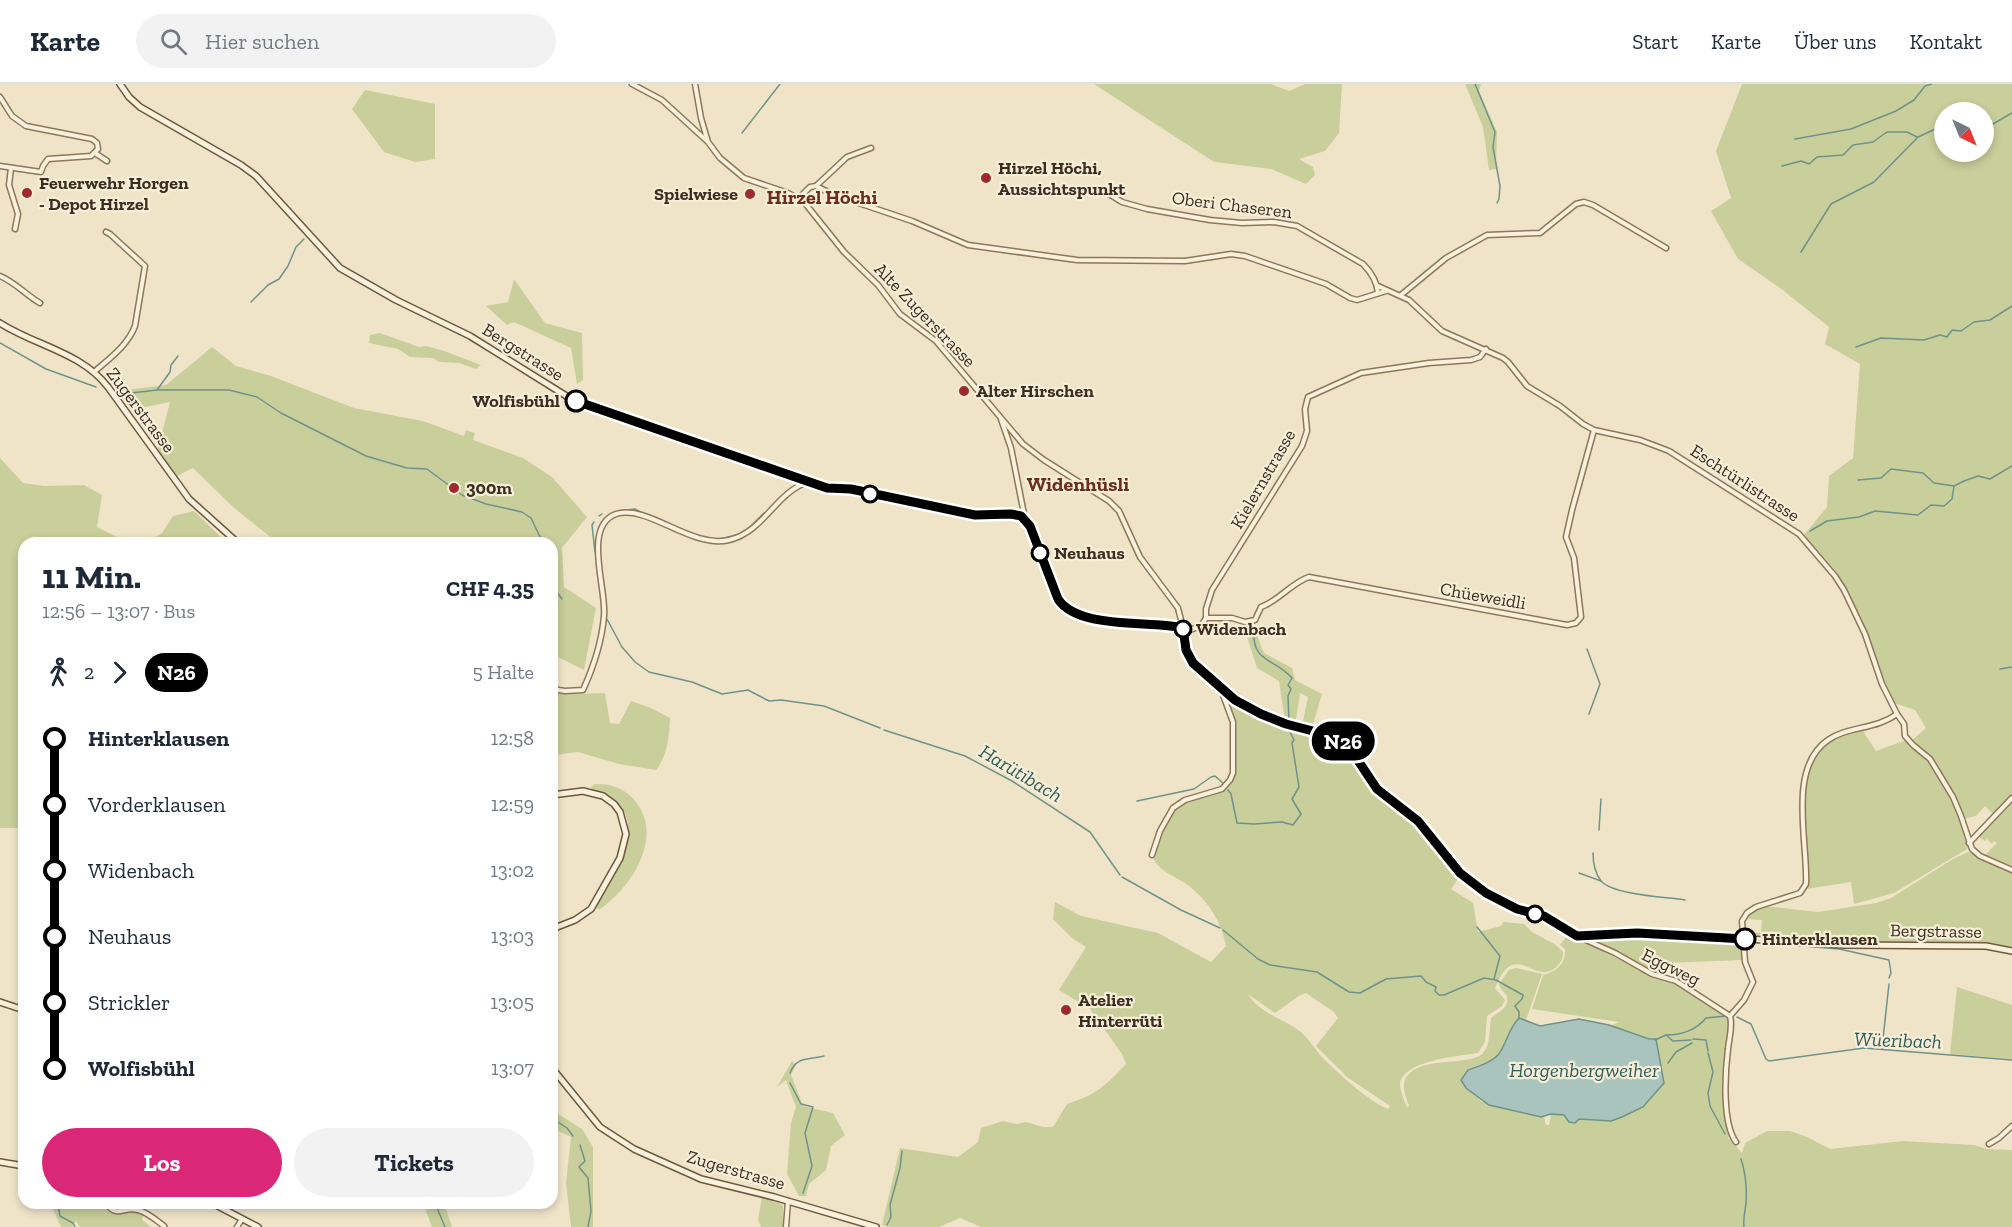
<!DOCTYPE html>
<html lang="de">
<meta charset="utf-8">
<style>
body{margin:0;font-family:"Zilla Slab",serif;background:#f2f2f3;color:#1f2937;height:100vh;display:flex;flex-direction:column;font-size:22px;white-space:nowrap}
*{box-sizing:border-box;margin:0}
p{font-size:20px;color:#747a83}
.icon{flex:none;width:33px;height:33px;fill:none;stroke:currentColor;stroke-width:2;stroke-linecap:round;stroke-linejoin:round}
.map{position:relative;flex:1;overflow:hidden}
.side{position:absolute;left:18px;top:453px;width:540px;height:672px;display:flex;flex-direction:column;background:#fff;border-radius:18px;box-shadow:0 3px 9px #0003}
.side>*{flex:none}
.badge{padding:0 12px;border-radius:20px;font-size:21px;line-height:39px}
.needle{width:39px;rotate:137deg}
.controls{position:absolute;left:1934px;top:18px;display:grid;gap:12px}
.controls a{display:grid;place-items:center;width:60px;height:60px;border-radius:50%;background:#fff;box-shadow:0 3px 9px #0003;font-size:30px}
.map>.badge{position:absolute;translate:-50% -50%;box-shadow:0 0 0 3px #fff}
.legs{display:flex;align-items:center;gap:9px;height:66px;padding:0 24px;font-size:20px}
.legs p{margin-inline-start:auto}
.summary{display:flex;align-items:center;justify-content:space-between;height:102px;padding:0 24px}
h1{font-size:33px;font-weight:700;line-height:45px}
.button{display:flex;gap:12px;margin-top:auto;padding:12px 24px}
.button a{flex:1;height:69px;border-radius:36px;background:#db2777;color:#fff;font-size:24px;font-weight:700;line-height:69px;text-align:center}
.button a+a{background:#f2f2f3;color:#1f2937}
ul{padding:0 24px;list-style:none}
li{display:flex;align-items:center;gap:21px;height:66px;font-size:22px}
li i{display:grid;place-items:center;width:9px;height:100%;margin:0 8px;background:currentColor}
li i::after{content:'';width:15px;height:15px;margin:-8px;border:4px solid;border-radius:50%;background:#fff}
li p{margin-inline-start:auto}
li:first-child i{background:linear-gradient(#0000 50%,currentColor 0)}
li:last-child i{background:linear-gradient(currentColor 50%,#0000 0)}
header{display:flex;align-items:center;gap:36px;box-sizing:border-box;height:84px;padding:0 30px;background:#fff;border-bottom:2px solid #e0e1e3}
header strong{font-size:28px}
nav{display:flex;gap:33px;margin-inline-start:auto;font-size:21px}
.search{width:420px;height:54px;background:#f2f2f3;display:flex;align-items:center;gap:15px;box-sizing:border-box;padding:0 21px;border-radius:33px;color:#747a83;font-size:22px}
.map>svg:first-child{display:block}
</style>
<header>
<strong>Karte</strong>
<div class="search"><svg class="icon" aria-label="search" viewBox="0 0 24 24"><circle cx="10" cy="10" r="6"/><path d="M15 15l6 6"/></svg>Hier suchen</div>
<nav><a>Start</a><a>Karte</a><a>Über uns</a><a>Kontakt</a></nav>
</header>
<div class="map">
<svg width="2012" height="1143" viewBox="0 0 2012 1143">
<rect width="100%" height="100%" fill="#f0e4c8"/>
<!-- green -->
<g fill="#c9cf9b" fill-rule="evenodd">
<polygon points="1094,0 1271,0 1289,7 1305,0 1342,0 1339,49 1325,67 1299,75 1313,83 1315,91 1306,100 1271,85 1214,78"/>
<polygon points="1465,0 1481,0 1479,7 1497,48 1496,85 1489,86 1483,43"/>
<path d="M1742,0h270v784l-27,-13 12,-12 -3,-2 -2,3 -5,-5 -2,2 -6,-4 17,-20 -11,-11 -9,10 -12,3 -5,-13 -28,-47 -20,-18 15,-13 -11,-18 -21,-7 -48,-114 -10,-18 -32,-36 23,-28 2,-31 24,-18 7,-94 -35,-20 4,-17 -49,-39 -42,-29 -27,-48 20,-13 -15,-47zM1944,28h39v40h-39z"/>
<polygon points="365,6 435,20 435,75 415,78 384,68 352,25"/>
<polygon points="514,195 545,239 582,249 583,296 577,300 571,264 514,238 507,241 486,222 508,218"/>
<polygon points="380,249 419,263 426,262 444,267 481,281 476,285 459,279 439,278 433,274 410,273 398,265 369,259 370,251"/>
<polygon points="212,263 236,282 271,292 354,324 423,337 464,352 466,346 475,349 473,356 523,374 552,393 587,433 562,464 564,503 596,524 584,586 552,570 552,459 270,459 273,455 234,424 193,384 175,393 157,368 170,318 136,325 125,306 166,301"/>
<polygon points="0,374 23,399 44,402 84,401 102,411 97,443 117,453 115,459 24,459 24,744 0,744"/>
<polygon points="194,427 227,459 146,459 162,449 173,432"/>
<polygon points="1244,543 1255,546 1264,569 1292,584 1295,596 1322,610 1313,640 1303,637 1308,613 1300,609 1296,635 1285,638 1279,597 1257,584"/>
<path d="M552,607l19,3 34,-1 5,30 9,1 12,-23 20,7 19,10c-1,19 -2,37 -14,52l-37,-6 -41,-12 -24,3 -2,28z"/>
<path d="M1224,610l14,12 25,13 37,14 40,10 7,6 24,39 50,40 39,48 -9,13 22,14 5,29 23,-6 2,-4 21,2 8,8 24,13 7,7c0,8 -3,12 -9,17 -17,10 -28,-9 -42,-4 -9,3 -13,15 -17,23l10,12 -3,6 -15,10 -2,26 -7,11c-18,3 -75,7 -78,31 0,6 4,17 7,23l2,-1c-2,-6 -6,-16 -5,-22 6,-31 66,-16 79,-31 8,-9 6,-24 8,-35 8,-7 18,-9 16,-22l-6,-7 -2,-5 10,-14 7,-2 26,6 -16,46 -7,-2c-11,11 -12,26 -21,37 -7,8 -21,12 -31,15l-4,14 18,17 63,16 2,8h3l2,-11 13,1 10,8 5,-4 15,1 49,-13 21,-24 -10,-43 -44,-14 9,-4 -87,-13 11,-34c14,-4 23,-11 22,-26l-5,-4 8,-11 82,41 25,8 53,35 2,10 -5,25v69l5,14 -2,2 14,15 3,-10 22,-12h23l17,6 23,12 73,-8 71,4 13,4 25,1v77h-1031l-21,-9 -21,9h-48l-9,-2 18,-77 58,9 20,-15 3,-14 22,-7 14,3 9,-2 17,5h10l14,-23c29,-9 38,-18 59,-40l-4,-10 -32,-45 -31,-19 27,-43 -14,-9 -19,-19 2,-17 26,14 77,17 53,29 15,-16c-5,-25 -17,-44 -37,-60 -10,-8 -38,-17 -36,-33 1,-8 7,-18 11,-25 3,-6 6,-15 11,-20 19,-15 53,-5 60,-34 2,-8 -1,-15 -1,-23 2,-21 0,-38 -10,-57zM1306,909l28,19 4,6 -22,28 31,31 43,29 -2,3c-20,-8 -50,-36 -66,-52 -7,-8 -13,-18 -21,-25 -17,-13 -42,-19 -53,-38l27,19 24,-17z"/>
<polygon points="1863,647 1876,667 1906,656 1928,676 1952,714 1961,736 1968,761 1967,765 1894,809 1854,820 1851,798 1806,805 1808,799 1804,744 1807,688 1815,673 1831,656"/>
<path d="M595,700c17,0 30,4 41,18 28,36 -5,86 -37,108l-2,-3 1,-4c21,-38 59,-94 -6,-113l-1,-3z"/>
<path d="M1968,768l44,19v79c-40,-12 -95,-7 -137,-7 -43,0 -86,-4 -129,-6l-3,-6 6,3 1,-2 11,1 1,-13 -17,-1 9,-10 10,-3 54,6 58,-9 15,-5 62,-39z"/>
<polygon points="1633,851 1740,857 1743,876 1667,879 1665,891 1651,888 1588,854"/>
<polygon points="1957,903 2012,921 2012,975 1950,970"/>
<polygon points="792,977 796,981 791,991 803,1022 833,1029 845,1051 831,1062 826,1086 809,1100 806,1112 799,1112 787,1090 791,1039 796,1023 786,996 777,1003"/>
<polygon points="552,1026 582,1045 593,1063 593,1143 571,1143 566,1099 571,1053 552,1044"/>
<polygon points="762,1113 774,1115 783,1122 783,1143 761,1143 758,1136"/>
<polygon points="50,1119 88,1119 90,1123 96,1125 104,1124 111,1129 113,1126 128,1125 144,1128 142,1136 151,1143 80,1143 76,1137 72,1143 61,1143"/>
<polygon points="423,1119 444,1119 452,1143 432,1143"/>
</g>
<!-- water -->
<path fill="#a9c4bc" stroke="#6f938a" stroke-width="1.5" d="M1519,934l21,8 39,-7 30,6 40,14h7l8,44 -21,24 -21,10 -11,4 -32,-2 -4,4 -6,-1 -5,-7 -13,-1 -10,3 -52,-12 -23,-17 -5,-8 7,-10c9,-3 23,-7 30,-15 9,-11 10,-26 21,-37z"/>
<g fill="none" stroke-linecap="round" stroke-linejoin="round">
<!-- stream -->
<g stroke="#6f938a" stroke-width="1.5">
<polyline points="1475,0 1495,48 1493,63 1500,102 1499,115 1497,119"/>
<polyline points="1983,38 1993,40 2012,29"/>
<polyline points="742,49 780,0"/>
<polyline points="1795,55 1851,45 1896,27 1914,16 1925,2 1932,0"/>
<polyline points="1782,82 1801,77 1809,80 1817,73 1843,71 1853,61 1873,58 1887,48 1907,48 1917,53"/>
<polyline points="1801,168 1831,120 1874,98 1918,53 1944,41"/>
<polyline points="251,218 268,201 279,195 288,182 296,163 304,155"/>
<polyline points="0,259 46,285 96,303"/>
<polyline points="1856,263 1881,254 1924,256 1940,251 1947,253 1952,246 1961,247 1974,238 1990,236 2012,222"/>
<polyline points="115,302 122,305 121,308 123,310 157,306 229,306 257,313 281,329 366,372 407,384 427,385 462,411 486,420 522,428 531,434 539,451 546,459"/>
<polyline points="157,306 170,288 171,281 178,272"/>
<polyline points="1858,396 1881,394 1891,385 1923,389 1934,399 1954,402"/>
<polyline points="619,427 635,425 644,430"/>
<polyline points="599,432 602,430"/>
<polyline points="594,438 592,441 595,468"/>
<polyline points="749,444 764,429"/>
<polyline points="1810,447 1827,437 1859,433 1875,427 1918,431 1931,421 1944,422 1952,415 1954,402 1964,397 1978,392 1990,395 2012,382"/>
<polyline points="721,455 743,449"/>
<polyline points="552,502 562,515"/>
<polyline points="607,535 622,563 635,578 649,588 692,598 722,610 748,606 769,617 781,616 824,622 880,644"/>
<path d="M1254,542c-3,39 19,30 38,52l-4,7 3,4 -3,7 1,27"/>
<polyline points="1587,565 1600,600 1589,630"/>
<polyline points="2000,585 2012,583"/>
<polyline points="884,646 965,672 1012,697 1090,748 1120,791"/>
<polyline points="1228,706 1231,710 1237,739 1254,740 1282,738 1293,741 1301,730 1292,715 1299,703 1292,659 1294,656 1289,646"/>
<polyline points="1137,717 1194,705 1211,693 1215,692 1224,700"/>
<polyline points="1599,746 1601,715"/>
<path d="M1593,769c0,9 2,20 8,28 13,14 64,16 84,19"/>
<polyline points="1579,789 1601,797"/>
<polyline points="1122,793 1181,826 1220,844"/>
<polyline points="1477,843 1500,872 1494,895"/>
<polyline points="1223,846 1258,875 1270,881 1317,888 1349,908 1360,909 1386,895 1421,892 1426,898 1436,903 1435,907 1439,911 1444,911 1484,894 1496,896 1523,911 1522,915 1515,922 1519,928 1519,935"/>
<polyline points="1765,859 1839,865 1889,876 1891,889 1889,894"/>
<polyline points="1737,933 1751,940 1766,975 1769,977 1864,964 2012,976"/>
<path d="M1666,951c16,0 30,-5 40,-17l20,-2"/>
<polyline points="1693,955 1706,956 1708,967"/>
<polyline points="1655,956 1666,951 1673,957 1691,956"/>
<polyline points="1882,964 1889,900"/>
<polyline points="1708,969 1713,988 1708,1009 1710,1022 1725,1050"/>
<polyline points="1668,979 1676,968 1692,959"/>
<path d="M790,989c6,-17 19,-13 34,-17"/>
<polyline points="790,999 801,1020 813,1023 805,1049 812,1082 803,1109"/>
<polyline points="22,1028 22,1018 24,1013"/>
<polyline points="552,1034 567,1044 573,1052"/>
<polyline points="580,1061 585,1077 579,1083 588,1094 591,1127 588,1143"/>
<path d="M1741,1075c5,15 6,28 5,44 -1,9 -3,15 -2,24"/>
<polyline points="435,1119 445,1143"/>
<polyline points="58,1121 60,1132 73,1139 75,1143"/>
<polyline points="887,1141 891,1133 890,1121 900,1084 902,1067"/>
</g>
<!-- street casing -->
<g stroke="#8d765c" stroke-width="7">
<g id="street">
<polyline points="632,0 662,16 707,57"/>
<polyline points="695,0 701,34 708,58 720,74 744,94 788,109 804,118 844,168 878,201 900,230 936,257 1023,360 1044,376 1109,417 1119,427 1140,473 1178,524 1183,544"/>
<polyline points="0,13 12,32 26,42 92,55 97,59 98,65 91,72 48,75 43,82 41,88 0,82"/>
<polyline points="95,69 107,77"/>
<polyline points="11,84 9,101 18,130 15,145"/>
<polyline points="816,102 832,110 912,137 968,161 1077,176 1185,177 1231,170 1245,172 1326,200 1350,214 1357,216 1386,207"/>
<path d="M1101,105l21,13 25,7 63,11 32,3 32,-1 23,4 66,38c8,8 14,18 15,29"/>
<polyline points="799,114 810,103 816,102 847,73 871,64"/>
<path d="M0,192c15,6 26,19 40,27"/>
<polyline points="1378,202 1409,216 1442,247 1503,274 1508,278 1527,302 1560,322 1583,340 1594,346 1640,356 1669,367 1799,450 1835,492 1844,506 1865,550 1882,600 1897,630 1904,640 1905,652 1913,661 1930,675 1953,713 1961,732 1972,765 1980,772 2012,786"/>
<polyline points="1401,211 1446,174 1487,151 1540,149 1576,120 1584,118 1593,121 1666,164"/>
<path d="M94,288c16,-14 34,-27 41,-46l10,-60 -35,-32 -4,-2"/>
<polyline points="1001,335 1011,364 1025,435"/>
<path d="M1206,534h26l13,4 10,-2 6,-13c19,-7 30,-24 48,-30l258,48 9,-2 5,-6 -7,-59 -8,-21 6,-27 22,-80"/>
<polyline points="1184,548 1201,542 1206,534 1206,525 1212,506 1302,362 1307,347 1305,325 1308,313 1361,289 1429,279 1471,276 1480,273 1486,265"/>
<path d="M552,605l13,2 18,-1c10,-22 19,-50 21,-74 3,-26 -22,-90 12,-102 32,-10 75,35 113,26 35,-8 47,-48 79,-58"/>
<polyline points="1969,759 2012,714"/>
<polyline points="1152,771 1160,747 1173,724 1185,716 1222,705 1230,696 1233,689 1233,638 1220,603"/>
<path d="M1581,852l5,4 29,13 37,21 24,7 54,35c3,11 -1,22 -2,33 -3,24 -6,74 8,93"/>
<path d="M1730,932l14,-16 9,-18 -8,-20 -3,-41 5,-8 9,-6 44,-14 6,-9c2,-43 -19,-116 22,-144 20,-14 47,-10 69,-26"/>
<polyline points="1989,1060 1999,1054 2012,1042"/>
<path d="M106,1119c11,16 17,3 32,7 9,2 18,10 26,16"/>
<polyline points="237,1143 242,1135"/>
<polyline points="786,1143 788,1117"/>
</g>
</g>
<!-- secondary casing -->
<g stroke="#6f573f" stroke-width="8">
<g id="secondary">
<path d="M120,0l9,13 11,10 101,58 15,11 84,92 56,32 74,36 98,61 263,91 20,1 124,26 36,-1 10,3 9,10 28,72c21,31 93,21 125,29l4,21 6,14 42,37 26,14 25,10 46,12 11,5 12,12 22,36 41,32 49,59 37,23 18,8 22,5 33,20 75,-3 192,12 142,1 26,5"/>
<path d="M0,239c36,23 81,29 108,64l81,112 49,44"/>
<polyline points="552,711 583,707 603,712 614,720 620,728 626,750 620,774 591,825 575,836 552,845"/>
<polyline points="0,918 24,926"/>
<polyline points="552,984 600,1043 634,1065 701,1095 774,1113 876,1143"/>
<polyline points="0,1078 24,1082"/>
<polyline points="212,1119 258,1143"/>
</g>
</g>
<!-- street -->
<use href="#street" stroke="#faf1dc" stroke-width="4"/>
<!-- secondary -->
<use href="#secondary" stroke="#faf1dc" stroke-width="5"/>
</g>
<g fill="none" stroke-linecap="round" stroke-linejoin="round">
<!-- line-1 casing -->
<g stroke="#fff" stroke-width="14">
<path id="line-1" d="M576,317l251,87 24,1 124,26 36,-1 10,2 9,10 28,73c20,31 93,21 125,29l3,22 7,13 42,37 26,14 25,10 46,12 15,8 30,45 41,32 42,52 26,20 31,16 27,7 33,20 60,-3 108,6"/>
</g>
<!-- line-1 -->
<use href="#line-1" stroke="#000" stroke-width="9"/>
</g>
<!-- markers -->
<g fill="#9e2a2b" stroke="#f7eed8" stroke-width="2">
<circle cx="986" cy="94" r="6"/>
<circle cx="27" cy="109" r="6"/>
<circle cx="750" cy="110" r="6"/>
<circle cx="964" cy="307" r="6"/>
<circle cx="454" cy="404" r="6"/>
<circle cx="1066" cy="926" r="6"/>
</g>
<g fill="#fff" stroke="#000" stroke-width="3">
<circle cx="576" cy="317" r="10"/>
<circle cx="870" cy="410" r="8"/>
<circle cx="1040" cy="469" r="8"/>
<circle cx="1183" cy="545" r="8"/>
<circle cx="1535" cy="830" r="8"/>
<circle cx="1745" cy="855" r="10"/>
</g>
<g text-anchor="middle" stroke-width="4.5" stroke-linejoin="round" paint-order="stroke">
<!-- poi labels -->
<g font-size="18" font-weight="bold" fill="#3d2e20" stroke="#f7eed8" text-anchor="start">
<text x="998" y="90">Hirzel Höchi,<tspan x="998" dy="21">Aussichtspunkt</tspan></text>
<text x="39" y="105">Feuerwehr Horgen<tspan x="39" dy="21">- Depot Hirzel</tspan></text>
<text x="738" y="116" text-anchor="end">Spielwiese</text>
<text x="976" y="313">Alter Hirschen</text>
<text x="466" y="410">300m</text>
<text x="1078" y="922">Atelier<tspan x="1078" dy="21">Hinterrüti</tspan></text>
</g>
<!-- street labels -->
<g font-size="18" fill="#3d2e20" stroke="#f7eed8">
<text transform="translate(1232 121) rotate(7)" y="6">Oberi Chaseren</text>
<text transform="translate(925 231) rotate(46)" y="6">Alte Zugerstrasse</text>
<text transform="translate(523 268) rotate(32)" y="6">Bergstrasse</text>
<text transform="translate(141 326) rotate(53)" y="6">Zugerstrasse</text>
<text transform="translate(1263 395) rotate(-60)" y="6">Kielernstrasse</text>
<text transform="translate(1745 399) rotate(33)" y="6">Eschtürlistrasse</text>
<text transform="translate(1483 512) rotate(10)" y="6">Chüeweidli</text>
<text transform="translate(1936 847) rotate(1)" y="6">Bergstrasse</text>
<text transform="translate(1671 883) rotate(26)" y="6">Eggweg</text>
<text transform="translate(736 1086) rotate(16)" y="6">Zugerstrasse</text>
</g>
<!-- stop labels -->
<g font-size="18" font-weight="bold" fill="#3d2e20" stroke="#f7eed8" text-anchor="start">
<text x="560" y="323" text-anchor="end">Wolfisbühl</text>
<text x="1054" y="475">Neuhaus</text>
<text x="1196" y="551">Widenbach</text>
<text x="1762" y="861">Hinterklausen</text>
</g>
<!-- neighbourhood labels -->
<g font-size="20" font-weight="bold" fill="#6b2e1e" stroke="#f7eed8">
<text x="822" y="120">Hirzel Höchi</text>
<text x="1078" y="407">Widenhüsli</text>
</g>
<!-- water labels -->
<g font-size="20" font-style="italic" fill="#2f5d5a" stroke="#f7eed8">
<text transform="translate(1021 689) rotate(31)" y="7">Harütibach</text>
<text transform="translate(1898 956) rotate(2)" y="7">Wüeribach</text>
<text x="1584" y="993">Horgenbergweiher</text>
</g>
</g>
</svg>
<div class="controls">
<a><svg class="needle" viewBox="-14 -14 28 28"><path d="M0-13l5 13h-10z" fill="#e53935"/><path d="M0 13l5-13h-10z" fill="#747a83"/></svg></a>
</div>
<b class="badge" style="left:1343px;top:657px;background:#000;color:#fff">N26</b>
<section class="side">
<div class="summary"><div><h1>11 Min.</h1><p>12:56 – 13:07 · Bus</p></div><b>CHF 4.35</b></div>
<div class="legs"><svg class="icon" aria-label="walk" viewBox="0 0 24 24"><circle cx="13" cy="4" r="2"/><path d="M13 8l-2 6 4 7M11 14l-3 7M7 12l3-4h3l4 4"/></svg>2<svg class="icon" aria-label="forward" viewBox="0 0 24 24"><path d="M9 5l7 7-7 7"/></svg><b class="badge" style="background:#000;color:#fff">N26</b><p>5 Halte</p></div>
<ul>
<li><i style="color:#000"></i><b>Hinterklausen</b><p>12:58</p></li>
<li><i style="color:#000"></i><span>Vorderklausen</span><p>12:59</p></li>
<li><i style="color:#000"></i><span>Widenbach</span><p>13:02</p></li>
<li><i style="color:#000"></i><span>Neuhaus</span><p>13:03</p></li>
<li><i style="color:#000"></i><span>Strickler</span><p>13:05</p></li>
<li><i style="color:#000"></i><b>Wolfisbühl</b><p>13:07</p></li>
</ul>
<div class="button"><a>Los</a><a>Tickets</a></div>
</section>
</div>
